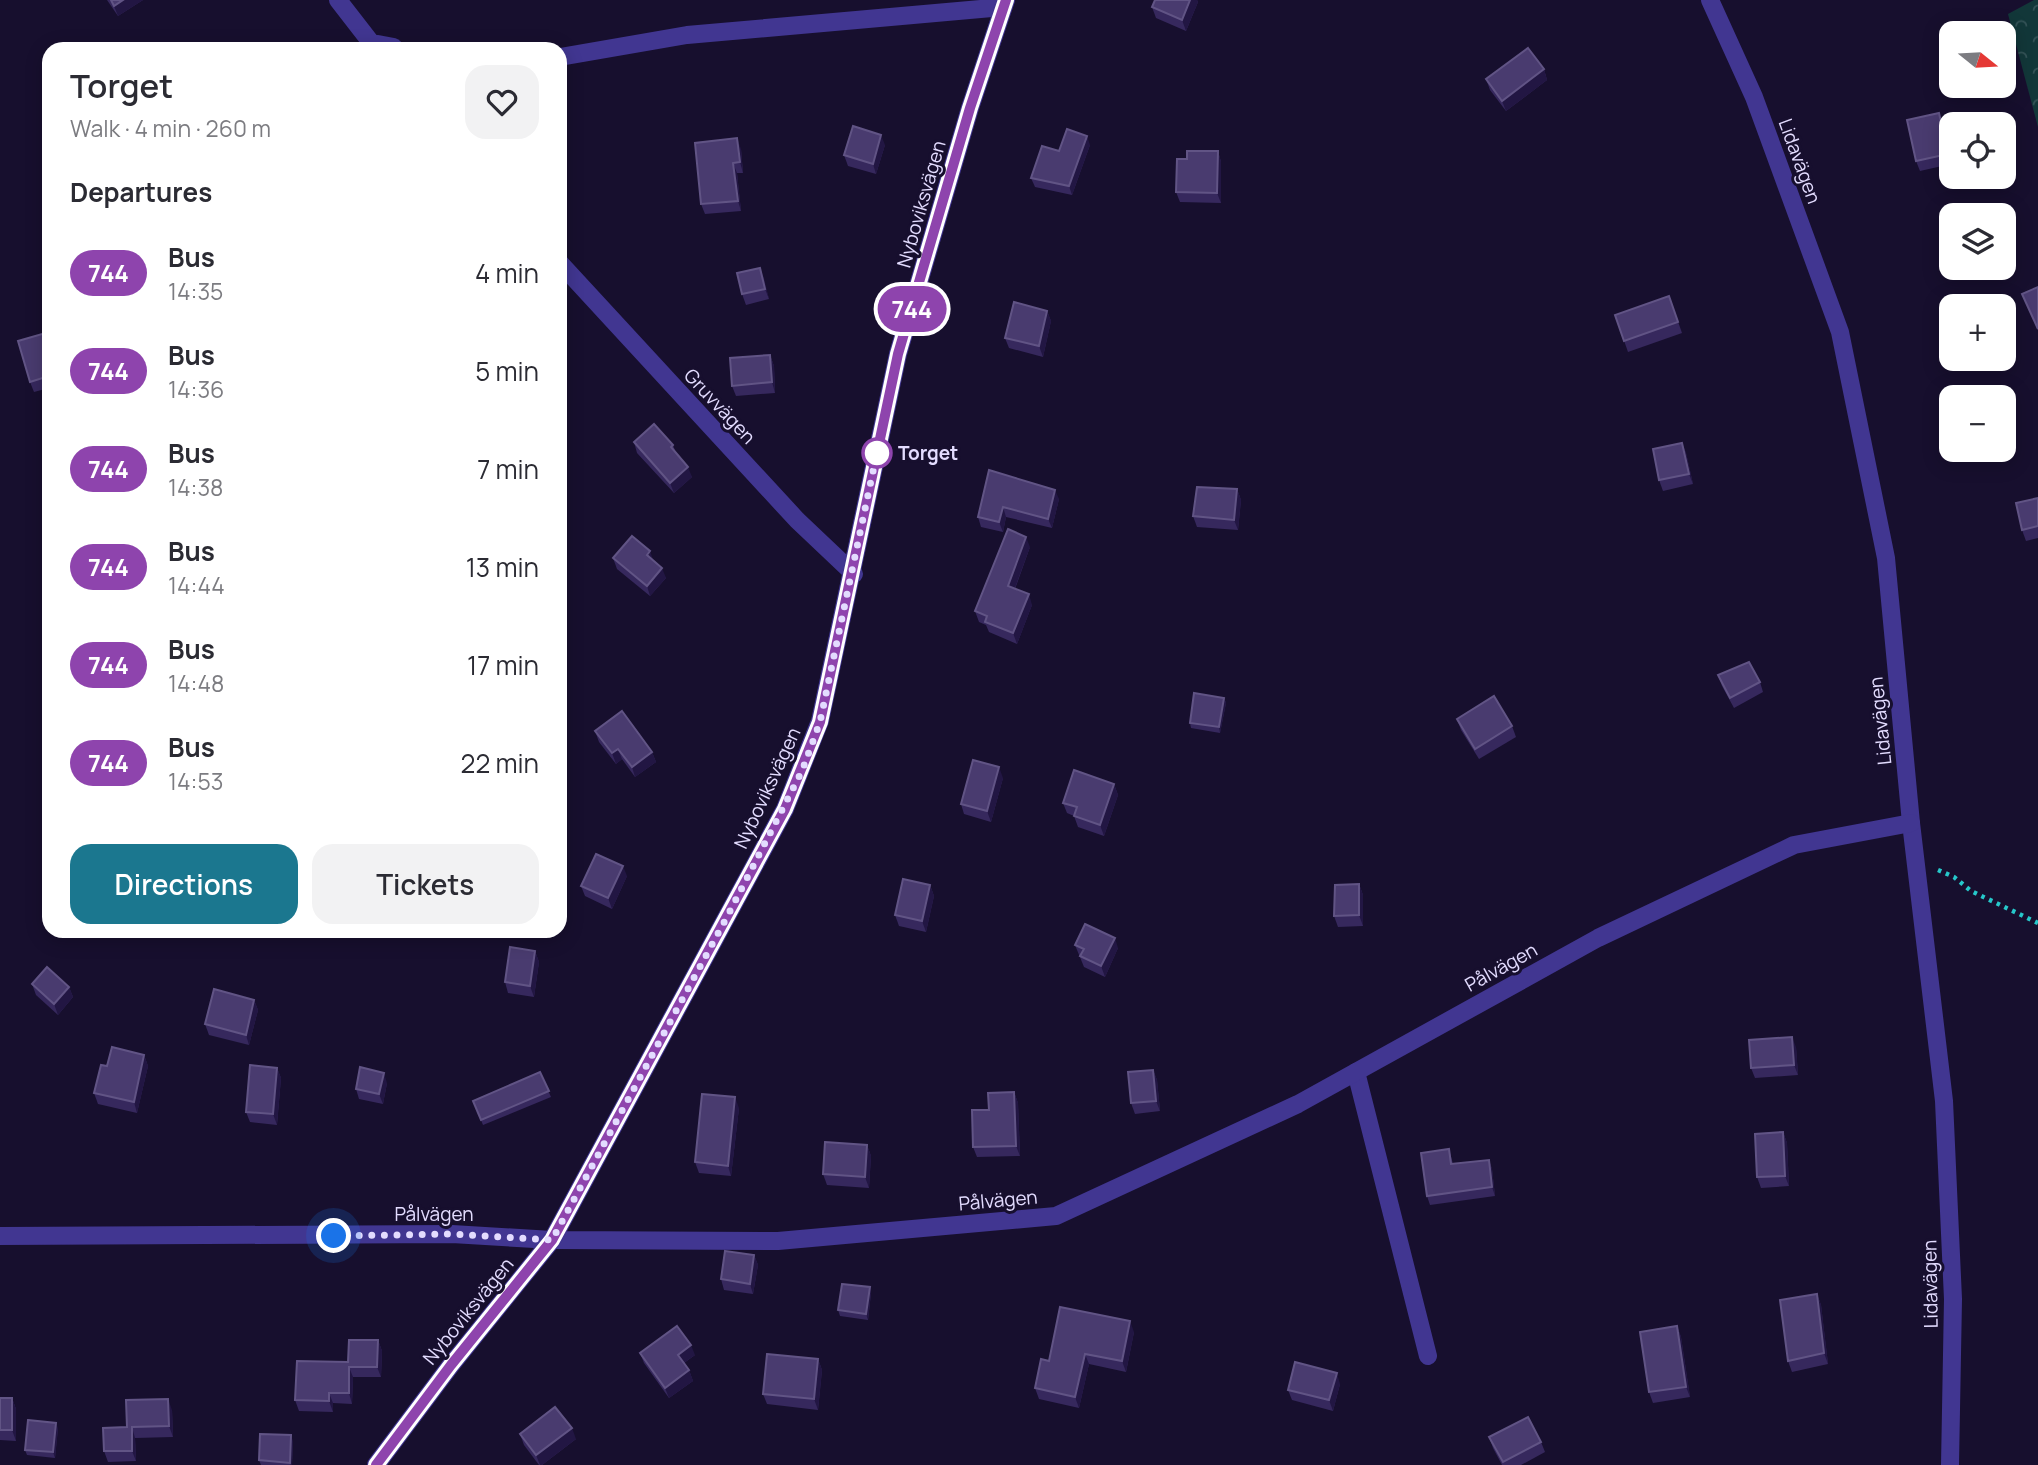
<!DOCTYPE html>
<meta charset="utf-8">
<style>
body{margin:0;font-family:Manrope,sans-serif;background:#f2f2f3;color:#2b2b33;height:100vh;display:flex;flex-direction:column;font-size:26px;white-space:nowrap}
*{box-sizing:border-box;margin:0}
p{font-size:23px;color:#7c7c81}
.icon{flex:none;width:38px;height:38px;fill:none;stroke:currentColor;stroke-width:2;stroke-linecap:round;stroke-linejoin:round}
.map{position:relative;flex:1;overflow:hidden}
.side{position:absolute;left:42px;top:42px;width:525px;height:896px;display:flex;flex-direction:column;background:#fff;border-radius:21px;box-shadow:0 4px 18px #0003}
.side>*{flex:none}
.badge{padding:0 14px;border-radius:23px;font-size:24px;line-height:46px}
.needle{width:46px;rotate:108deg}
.controls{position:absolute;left:1939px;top:21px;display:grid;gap:14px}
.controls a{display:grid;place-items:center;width:77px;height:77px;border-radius:14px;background:#fff;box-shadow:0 4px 18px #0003;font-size:35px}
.you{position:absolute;width:35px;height:35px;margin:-18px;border:5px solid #fff;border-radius:50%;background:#1a73e8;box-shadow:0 0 0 10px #1a73e833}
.map>.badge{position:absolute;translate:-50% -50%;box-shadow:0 0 0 4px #fff}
h2{padding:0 28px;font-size:26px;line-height:63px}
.round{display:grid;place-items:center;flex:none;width:74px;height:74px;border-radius:21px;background:#f2f2f3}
.head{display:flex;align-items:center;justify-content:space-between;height:119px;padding:0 28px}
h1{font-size:33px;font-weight:600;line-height:52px}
.cta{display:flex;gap:14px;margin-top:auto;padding:14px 28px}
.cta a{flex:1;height:80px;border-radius:21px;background:#1b778f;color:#fff;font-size:28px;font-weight:600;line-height:80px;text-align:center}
.cta a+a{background:#f2f2f3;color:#2b2b33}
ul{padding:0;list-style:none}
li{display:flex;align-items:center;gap:21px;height:98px;padding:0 28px}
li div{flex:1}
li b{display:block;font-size:26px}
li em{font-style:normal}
li .badge{min-width:77px;font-weight:700;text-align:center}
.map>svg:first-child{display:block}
</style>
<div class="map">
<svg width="2038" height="1465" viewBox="0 0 2038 1465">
<defs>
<pattern id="park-crowns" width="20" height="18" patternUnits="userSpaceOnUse" patternTransform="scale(1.75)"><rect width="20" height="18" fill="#123739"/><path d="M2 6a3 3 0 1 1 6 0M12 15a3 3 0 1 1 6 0" fill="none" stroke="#345357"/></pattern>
</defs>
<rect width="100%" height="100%" fill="#170f2e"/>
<!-- park -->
<polygon fill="url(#park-crowns)" points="2034,0 2038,0 2038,127 2008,14"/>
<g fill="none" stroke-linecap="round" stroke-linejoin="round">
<!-- path -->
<polyline stroke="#26c8ca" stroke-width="4.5" stroke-dasharray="3.5 5" stroke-linecap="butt" points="1938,870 1954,877 1971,891 2038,923"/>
<!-- service -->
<polyline stroke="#413691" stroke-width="16" points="378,43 394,46"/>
<!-- minor -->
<g stroke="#413691" stroke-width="18">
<polyline points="338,0 376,49"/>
<polyline points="1710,0 1754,97 1840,332 1886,558 1911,823 1944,1101 1953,1299 1950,1465"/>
<polyline points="560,57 687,35 1003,7"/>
<polyline points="560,263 797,520 854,574"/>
<polyline points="1356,1072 1428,1356"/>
<polyline points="0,1236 452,1234 552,1240 778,1241 1056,1216 1298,1104 1598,938 1794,845 1911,823"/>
<polyline points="376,1465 451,1365 552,1240 785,809 820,721 898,354 970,108 1006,0"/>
</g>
</g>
<!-- wall -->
<g fill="#36285d">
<polygon points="107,0 143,0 118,16"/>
<polygon points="1155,0 1197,0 1198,2 1186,31 1156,18 1152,7"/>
<polygon points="1544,69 1547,80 1506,111 1490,90 1486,79"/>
<polygon points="1939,113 1942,123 1951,164 1920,171 1916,161"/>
<polygon points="885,145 876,174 848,166 844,155"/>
<polygon points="1090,145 1072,195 1035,187 1031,178 1059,151"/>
<polygon points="741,149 743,173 737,173 741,211 705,214 701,204"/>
<polygon points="1218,151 1221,162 1221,203 1180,202 1176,192 1187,159"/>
<polygon points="760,268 769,299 746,305 742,294"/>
<polygon points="1669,296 1682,333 1628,352 1615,315"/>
<polygon points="1047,311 1051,321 1043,357 1009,348 1005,338"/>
<polygon points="49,332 49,388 34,392 30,382"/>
<polygon points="770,355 774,366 775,393 736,396 732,386"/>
<polygon points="634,442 673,445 676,453 692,477 674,493 637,453"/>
<polygon points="1682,443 1686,453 1693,484 1663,491 1659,480"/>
<polygon points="989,470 1059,499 1052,528 1006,517 1003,532 981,527 978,517"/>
<polygon points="1237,489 1241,500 1238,530 1197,527 1193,516"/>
<polygon points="2038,498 2038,538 2026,541 2022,530"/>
<polygon points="1030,547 1015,589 1032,605 1017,644 989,632 986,625 979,622 975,611"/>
<polygon points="613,558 654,561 666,578 650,596 617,569"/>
<polygon points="1718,675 1760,682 1763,692 1734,708 1722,686"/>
<polygon points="1224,698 1226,703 1220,733 1191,728 1190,723"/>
<polygon points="1457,719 1512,726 1516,737 1479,759 1461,730"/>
<polygon points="595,731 652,752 656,762 635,777 622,759 616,764 599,742"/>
<polygon points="1003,778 991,822 964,814 961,804"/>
<polygon points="1114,784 1118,795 1104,836 1078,827 1074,816 1067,813 1063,803"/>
<polygon points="627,876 612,909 585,896 581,886"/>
<polygon points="1359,884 1363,895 1363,926 1338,927 1334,916"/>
<polygon points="930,885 934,896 926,932 899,926 895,915"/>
<polygon points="1075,945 1118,948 1105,977 1084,967"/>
<polygon points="535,951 539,962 534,997 508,993 505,982"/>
<polygon points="32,984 69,987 73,997 58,1015 36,995"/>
<polygon points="254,1000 258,1010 249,1045 209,1035 205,1024"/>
<polygon points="1796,1047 1798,1075 1755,1078 1751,1068"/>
<polygon points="144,1055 148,1066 137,1113 98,1104 94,1093 107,1066"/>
<polygon points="277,1068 281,1078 277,1125 250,1122 246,1112"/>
<polygon points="1153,1070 1157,1080 1160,1111 1135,1114 1131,1103"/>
<polygon points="540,1072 551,1097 483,1125 473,1101"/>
<polygon points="387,1083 383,1104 359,1099 356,1089"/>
<polygon points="1014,1092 1018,1103 1020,1156 977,1157 973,1147 989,1110"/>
<polygon points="739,1108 731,1176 699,1173 695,1162"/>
<polygon points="1783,1132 1787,1143 1789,1186 1761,1188 1757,1177"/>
<polygon points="867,1145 871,1156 869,1188 827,1185 823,1174"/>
<polygon points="1449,1149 1453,1164 1489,1160 1492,1169 1495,1196 1430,1205 1427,1196"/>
<polygon points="754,1255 758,1265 753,1294 724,1290 721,1279"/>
<polygon points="871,1293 868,1320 840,1316 838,1310"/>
<polygon points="1817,1294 1821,1305 1828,1364 1792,1372 1788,1361"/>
<polygon points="1677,1326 1681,1337 1690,1397 1653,1403 1649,1392"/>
<polygon points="1134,1332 1126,1372 1089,1364 1079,1408 1039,1399 1035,1388 1049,1361"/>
<polygon points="378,1340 382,1351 381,1377 353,1377 352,1404 333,1403 333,1412 299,1411 295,1400"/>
<polygon points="640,1353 695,1355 684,1363 689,1370 693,1381 669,1398 644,1363"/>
<polygon points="818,1359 822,1370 818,1410 767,1404 763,1394"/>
<polygon points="1340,1384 1333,1411 1292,1400 1288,1390"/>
<polygon points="0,1398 12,1398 16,1409 16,1441 0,1440"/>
<polygon points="172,1410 173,1437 135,1438 136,1461 108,1462 104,1451 127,1427"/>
<polygon points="58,1428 55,1458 27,1455 25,1450"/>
<polygon points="520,1434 576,1439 542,1465 539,1465 524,1445"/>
<polygon points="1489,1437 1541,1442 1545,1452 1521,1465 1502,1465 1493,1448"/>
<polygon points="293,1441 292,1465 261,1465 259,1460"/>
</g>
<!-- shaded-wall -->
<g fill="#221643">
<polygon points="123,0 143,0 118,16 114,6"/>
<polygon points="1190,0 1197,0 1198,2 1186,31 1182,20"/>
<polygon points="1544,69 1547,80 1506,111 1502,101"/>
<polygon points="1939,113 1942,123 1951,164 1948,154"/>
<polygon points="881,135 885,145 876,174 873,164"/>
<polygon points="1087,136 1090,145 1072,195 1069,186"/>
<polygon points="737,138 741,149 743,173 740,162"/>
<polygon points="1218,151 1221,162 1221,203 1217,193"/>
<polygon points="733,163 737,173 741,211 738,201"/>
<polygon points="760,268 764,278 769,299 765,289"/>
<polygon points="1047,311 1051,321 1043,357 1039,346"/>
<polygon points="770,355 774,366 775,393 772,382"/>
<polygon points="1682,443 1686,453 1693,484 1689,474"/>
<polygon points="688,467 692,477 674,493 670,483"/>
<polygon points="1237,489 1241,500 1238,530 1234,520"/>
<polygon points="1055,490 1059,499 1052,528 1048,519"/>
<polygon points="1003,507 1006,517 1003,532 999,522"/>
<polygon points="1026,537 1030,547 1012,596 1008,586"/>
<polygon points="650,551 654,562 647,555"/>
<polygon points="662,568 666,578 650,596 647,586"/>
<polygon points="1029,594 1032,605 1017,644 1013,633"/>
<polygon points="1224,698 1226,703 1220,733 1219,727"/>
<polygon points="618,749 622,759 616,764 612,753"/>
<polygon points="652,752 656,762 635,777 632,767"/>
<polygon points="999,767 1003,778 991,822 987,811"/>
<polygon points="1114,784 1118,795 1104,836 1100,825"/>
<polygon points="623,866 627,876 612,909 608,898"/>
<polygon points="1359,884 1363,895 1363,926 1359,915"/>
<polygon points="930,885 934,896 926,932 922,921"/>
<polygon points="1115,938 1118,948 1105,977 1101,966"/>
<polygon points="535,951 539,962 534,997 530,986"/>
<polygon points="69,987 73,997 58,1015 54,1004"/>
<polygon points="254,1000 258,1010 249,1045 246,1035"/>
<polygon points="1792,1037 1796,1047 1798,1075 1794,1065"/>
<polygon points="144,1055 148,1066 137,1113 134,1102"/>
<polygon points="277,1068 281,1078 277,1125 273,1114"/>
<polygon points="1153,1070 1157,1080 1160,1111 1156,1101"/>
<polygon points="384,1073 387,1083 383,1104 379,1094"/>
<polygon points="1014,1092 1018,1103 1020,1156 1016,1146"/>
<polygon points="735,1097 739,1108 731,1176 728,1166"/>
<polygon points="1783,1132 1787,1143 1789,1186 1785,1176"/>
<polygon points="867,1145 871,1156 869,1188 865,1177"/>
<polygon points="1489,1160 1492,1169 1495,1196 1492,1187"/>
<polygon points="754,1255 758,1265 753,1294 750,1284"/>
<polygon points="870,1287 871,1293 868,1320 866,1314"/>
<polygon points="1817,1294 1821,1305 1828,1364 1824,1353"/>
<polygon points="1130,1321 1134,1332 1126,1372 1122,1361"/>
<polygon points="1677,1326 1681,1337 1690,1397 1686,1387"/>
<polygon points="378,1340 382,1351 381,1377 377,1367"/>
<polygon points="691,1345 695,1355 681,1365 678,1355"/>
<polygon points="1085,1354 1089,1364 1079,1408 1075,1397"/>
<polygon points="818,1359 822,1370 818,1410 814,1399"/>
<polygon points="349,1367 353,1377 352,1404 349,1393"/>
<polygon points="689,1370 693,1381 669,1398 665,1388"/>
<polygon points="1337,1373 1340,1384 1333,1411 1329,1400"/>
<polygon points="329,1393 333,1403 333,1412 329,1401"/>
<polygon points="12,1398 16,1409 16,1441 12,1430"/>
<polygon points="168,1399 172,1410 173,1437 169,1426"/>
<polygon points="56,1423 58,1428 55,1458 53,1452"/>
<polygon points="132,1427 135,1438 136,1461 132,1451"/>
<polygon points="572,1428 576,1439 542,1465 540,1465 536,1455"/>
<polygon points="291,1435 293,1441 292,1465 291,1465 290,1463"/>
</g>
<!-- building -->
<g fill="#493b6f" stroke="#615485" stroke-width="2">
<polygon points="111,0 123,0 114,6"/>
<polygon points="1155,0 1190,0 1182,20 1152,7"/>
<polygon points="1528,48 1544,69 1502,101 1486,79"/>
<polygon points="1939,113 1948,154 1916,161 1907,120"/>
<polygon points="853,126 881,135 873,164 844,155"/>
<polygon points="1067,129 1087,136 1069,186 1031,178 1042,146 1059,151"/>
<polygon points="737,138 740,162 733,163 738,201 701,204 695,143"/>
<polygon points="1187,151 1218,151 1217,193 1176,192 1177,159 1187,159"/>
<polygon points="760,268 765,289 742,294 737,273"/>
<polygon points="2038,287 2038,329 2022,294"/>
<polygon points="1669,296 1678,322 1624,341 1615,315"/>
<polygon points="1014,302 1047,311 1039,346 1005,338"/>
<polygon points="49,332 49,376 30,382 18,341"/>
<polygon points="770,355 772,382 732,386 730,358"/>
<polygon points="654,424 673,445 671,447 688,467 670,483 634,442"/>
<polygon points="1682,443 1689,474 1659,480 1653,449"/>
<polygon points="989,470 1055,490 1048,519 1003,507 999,522 978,517"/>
<polygon points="1197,487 1237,489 1234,520 1193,516"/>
<polygon points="2038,498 2038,526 2022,530 2016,503"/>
<polygon points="1008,529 1026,537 1008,586 1029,594 1013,633 985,622 987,616 975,611"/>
<polygon points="632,536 650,551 647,555 662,568 647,586 613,558"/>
<polygon points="1749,662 1760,682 1730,698 1718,675"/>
<polygon points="1194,693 1224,698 1219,727 1190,723"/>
<polygon points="1494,696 1512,726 1475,749 1457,719"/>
<polygon points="622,711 652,752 632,767 618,749 612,753 595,731"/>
<polygon points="973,760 999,767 987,811 961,804"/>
<polygon points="1074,770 1114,784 1100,825 1074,816 1077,807 1063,803"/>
<polygon points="596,854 623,866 608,898 581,886"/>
<polygon points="903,879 930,885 922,921 895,915"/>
<polygon points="1359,884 1359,915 1334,916 1335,885"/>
<polygon points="1085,924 1115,938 1101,966 1080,956 1084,949 1075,945"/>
<polygon points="510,947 535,951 530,986 505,982"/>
<polygon points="47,967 69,987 54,1004 32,984"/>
<polygon points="214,989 254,1000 246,1035 205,1024"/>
<polygon points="1792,1037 1794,1065 1751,1068 1749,1040"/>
<polygon points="112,1047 144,1055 134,1102 94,1093 101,1065 107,1066"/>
<polygon points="250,1065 277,1068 273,1114 246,1112"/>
<polygon points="360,1067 384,1073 379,1094 356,1089"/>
<polygon points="1153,1070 1156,1101 1131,1103 1128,1072"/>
<polygon points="540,1072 549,1091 481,1120 473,1101"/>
<polygon points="1014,1092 1016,1146 973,1147 972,1110 989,1110 988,1093"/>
<polygon points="702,1094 735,1097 728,1166 695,1162"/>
<polygon points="1783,1132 1785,1176 1757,1177 1755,1134"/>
<polygon points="825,1142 867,1145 865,1177 823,1174"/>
<polygon points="1449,1149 1451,1164 1489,1160 1492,1187 1427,1196 1421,1153"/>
<polygon points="725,1251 754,1255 750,1284 721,1279"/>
<polygon points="842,1284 870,1287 866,1314 838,1310"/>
<polygon points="1817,1294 1824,1353 1788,1361 1780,1300"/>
<polygon points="1060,1307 1130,1321 1122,1361 1085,1354 1075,1397 1035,1388 1041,1359 1049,1361"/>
<polygon points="677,1326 691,1345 678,1355 689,1370 665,1388 640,1353"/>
<polygon points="1677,1326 1686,1387 1649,1392 1640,1332"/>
<polygon points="349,1340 378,1340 377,1367 349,1367 349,1393 329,1393 329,1401 295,1400 297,1361 348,1362"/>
<polygon points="767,1354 818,1359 814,1399 763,1394"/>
<polygon points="1295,1362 1337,1373 1329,1400 1288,1390"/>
<rect x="0" y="1398" width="12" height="32"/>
<polygon points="168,1399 169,1426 132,1427 132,1451 104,1451 103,1428 127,1427 126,1400"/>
<polygon points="555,1407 572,1428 536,1455 520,1434"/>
<polygon points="1528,1417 1541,1442 1503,1462 1489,1437"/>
<polygon points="28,1420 56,1423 53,1452 25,1450"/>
<polygon points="260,1434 291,1435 290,1463 259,1460"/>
</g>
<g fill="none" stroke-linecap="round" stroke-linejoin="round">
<!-- line casing -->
<g stroke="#fff" stroke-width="16">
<polyline id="line" points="376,1465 451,1365 552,1240 785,809 820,722 898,354 970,108 1006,0"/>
</g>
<!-- line -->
<use href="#line" stroke="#8e44ad" stroke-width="10"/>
<!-- walk -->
<polyline stroke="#e3dcff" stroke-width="7" stroke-dasharray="0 12.6" points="334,1236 452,1234 552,1240 728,915 802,771 820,722 879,443 877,453"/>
</g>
<!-- markers -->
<circle fill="#fff" stroke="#8e44ad" stroke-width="3.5" cx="877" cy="453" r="14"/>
<g text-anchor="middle" stroke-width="6" stroke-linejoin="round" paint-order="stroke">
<!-- street labels -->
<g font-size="19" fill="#e3dcff" stroke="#170f2e">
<text transform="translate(1800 161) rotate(70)" y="7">Lidavägen</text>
<text transform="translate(921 204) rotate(-74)" y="7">Nyboviksvägen</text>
<text transform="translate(720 406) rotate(47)" y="7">Gruvvägen</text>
<text transform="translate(1880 721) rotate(-96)" y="7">Lidavägen</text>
<text transform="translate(767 788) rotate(-65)" y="7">Nyboviksvägen</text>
<text transform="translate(1501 967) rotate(-29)" y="7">Pålvägen</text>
<text transform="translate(998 1200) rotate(-5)" y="7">Pålvägen</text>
<text x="434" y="1221">Pålvägen</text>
<text transform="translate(1930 1284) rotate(-91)" y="7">Lidavägen</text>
<text transform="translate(468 1311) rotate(-51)" y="7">Nyboviksvägen</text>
</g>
<!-- stop labels -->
<g font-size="19" font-weight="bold" fill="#e3dcff" stroke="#170f2e" text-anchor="start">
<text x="898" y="460">Torget</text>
</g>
</g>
</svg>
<div class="controls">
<a><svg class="needle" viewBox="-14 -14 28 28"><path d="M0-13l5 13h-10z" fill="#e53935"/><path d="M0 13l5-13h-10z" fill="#7c7c81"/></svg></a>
<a><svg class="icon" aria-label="locate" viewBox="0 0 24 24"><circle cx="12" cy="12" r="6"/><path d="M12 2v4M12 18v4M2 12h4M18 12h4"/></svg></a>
<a><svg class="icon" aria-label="layers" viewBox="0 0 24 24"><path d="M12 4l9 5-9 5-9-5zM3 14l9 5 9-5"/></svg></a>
<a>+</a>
<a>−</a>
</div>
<div class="you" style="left:334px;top:1236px"></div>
<b class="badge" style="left:912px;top:309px;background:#8e44ad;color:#fff">744</b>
<section class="side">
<div class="head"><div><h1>Torget</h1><p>Walk · 4 min · 260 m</p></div><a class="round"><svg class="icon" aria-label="heart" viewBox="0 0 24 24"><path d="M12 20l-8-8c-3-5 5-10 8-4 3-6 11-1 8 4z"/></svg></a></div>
<h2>Departures</h2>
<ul>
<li><span class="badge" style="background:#8e44ad;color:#fff">744</span><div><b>Bus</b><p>14:35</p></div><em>4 min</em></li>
<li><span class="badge" style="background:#8e44ad;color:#fff">744</span><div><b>Bus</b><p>14:36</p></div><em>5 min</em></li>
<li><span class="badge" style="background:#8e44ad;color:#fff">744</span><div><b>Bus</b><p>14:38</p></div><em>7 min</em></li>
<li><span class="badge" style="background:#8e44ad;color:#fff">744</span><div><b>Bus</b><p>14:44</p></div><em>13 min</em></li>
<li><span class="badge" style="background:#8e44ad;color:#fff">744</span><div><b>Bus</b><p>14:48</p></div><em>17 min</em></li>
<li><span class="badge" style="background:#8e44ad;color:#fff">744</span><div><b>Bus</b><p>14:53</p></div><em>22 min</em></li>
</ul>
<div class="cta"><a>Directions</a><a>Tickets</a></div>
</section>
</div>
